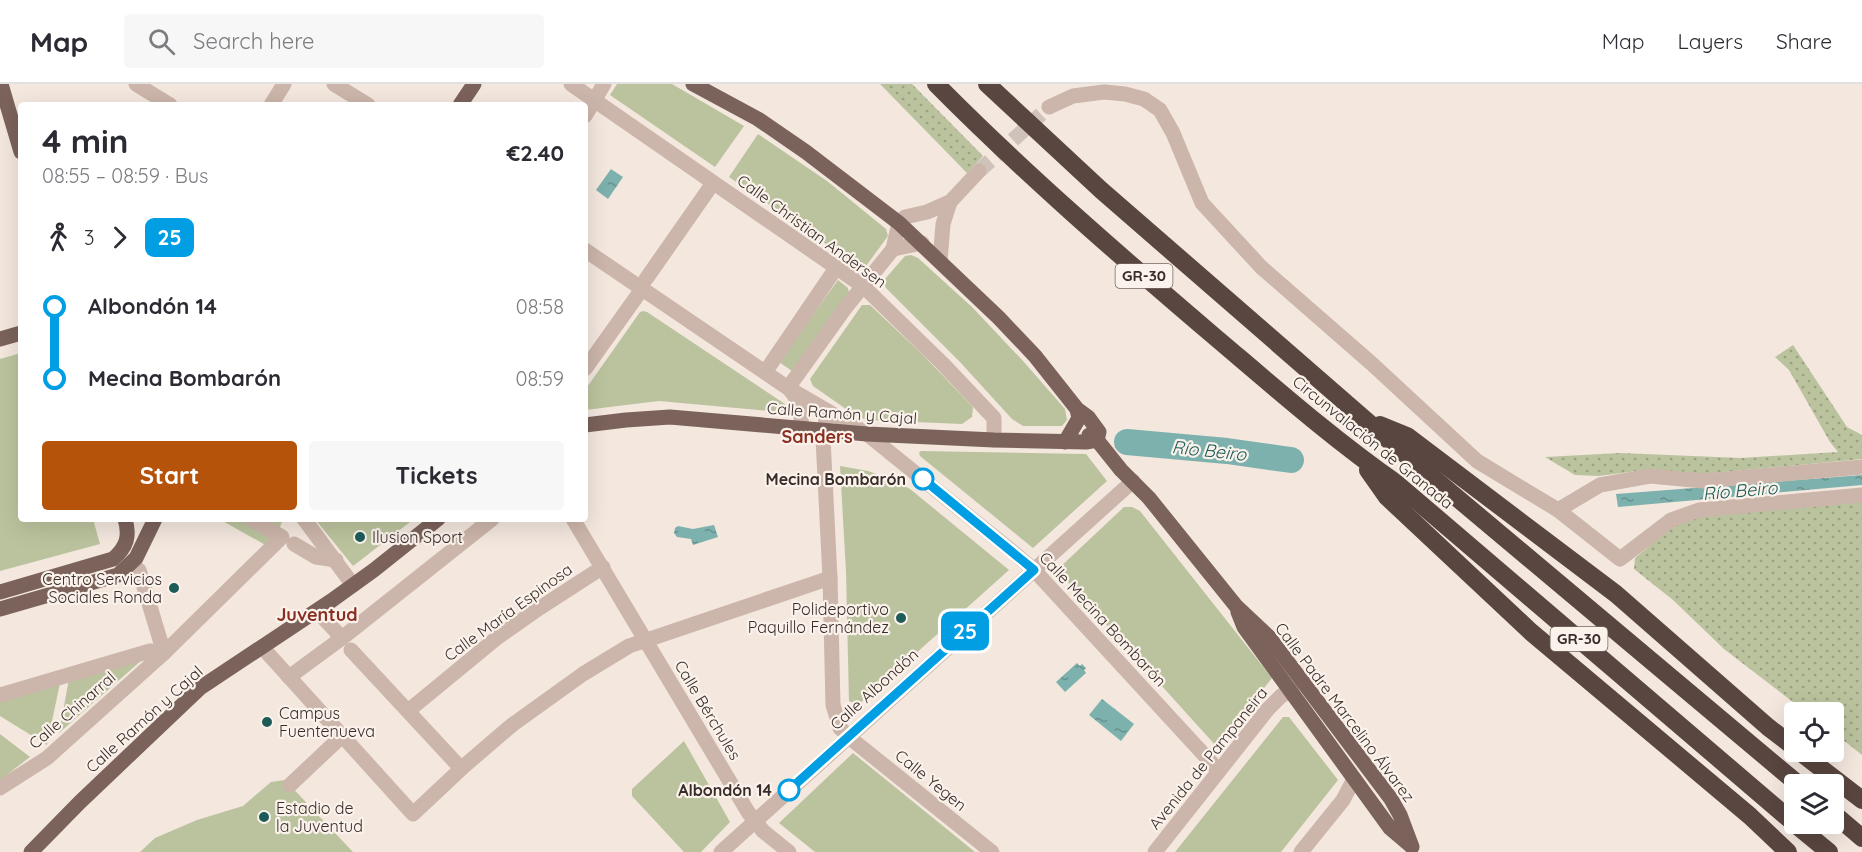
<!DOCTYPE html>
<meta charset="utf-8">
<style>
body{margin:0;font-family:Quicksand,sans-serif;background:#f7f7f7;color:#2b2b33;height:100vh;display:flex;flex-direction:column;font-size:22px;white-space:nowrap}
*{box-sizing:border-box;margin:0}
p{font-size:20px;color:#7c7c81}
.icon{flex:none;width:33px;height:33px;fill:none;stroke:currentColor;stroke-width:2;stroke-linecap:round;stroke-linejoin:round}
.map{position:relative;flex:1;overflow:hidden}
.side{position:absolute;left:18px;top:18px;width:570px;height:420px;display:flex;flex-direction:column;background:#fff;border-radius:6px;box-shadow:0 6px 24px #0002}
.side>*{flex:none}
.badge{padding:0 12px;border-radius:9px;font-size:21px;line-height:39px}
.fabs{position:absolute;left:1784px;top:618px;display:grid;gap:12px}
.fabs a{display:grid;place-items:center;width:60px;height:60px;border-radius:6px;background:#fff;box-shadow:0 6px 24px #0002;font-size:30px}
.map>.badge{position:absolute;translate:-50% -50%;box-shadow:0 0 0 3px #fff}
.legs{display:flex;align-items:center;gap:9px;height:66px;padding:0 24px;font-size:20px}
.legs p{margin-inline-start:auto}
.overview{display:flex;align-items:center;justify-content:space-between;height:102px;padding:0 24px}
h1{font-size:33px;font-weight:700;line-height:45px}
.cta{display:flex;gap:12px;margin-top:auto;padding:12px 24px}
.cta a{flex:1;height:69px;border-radius:6px;background:#b45309;color:#fff;font-size:24px;font-weight:700;line-height:69px;text-align:center}
.cta a+a{background:#f7f7f7;color:#2b2b33}
ul{padding:0 24px;list-style:none}
li{display:flex;align-items:center;gap:21px;height:72px;font-size:22px}
li i{display:grid;place-items:center;width:9px;height:100%;margin:0 8px;background:currentColor}
li i::after{content:'';width:15px;height:15px;margin:-8px;border:4px solid;border-radius:50%;background:#fff}
li p{margin-inline-start:auto}
li:first-child i{background:linear-gradient(#0000 50%,currentColor 0)}
li:last-child i{background:linear-gradient(currentColor 50%,#0000 0)}
header{display:flex;align-items:center;gap:36px;box-sizing:border-box;height:84px;padding:0 30px;background:#fff;border-bottom:2px solid #e1e1e2}
header strong{font-size:28px}
nav{display:flex;gap:33px;margin-inline-start:auto;font-size:21px}
.search{width:420px;height:54px;background:#f7f7f7;display:flex;align-items:center;gap:15px;box-sizing:border-box;padding:0 21px;border-radius:6px;color:#7c7c81;font-size:22px}
.map>svg:first-child{display:block}
</style>
<header>
<strong>Map</strong>
<div class="search"><svg class="icon" aria-label="search" viewBox="0 0 24 24"><circle cx="10" cy="10" r="6"/><path d="M15 15l6 6"/></svg>Search here</div>
<nav><a>Map</a><a>Layers</a><a>Share</a></nav>
</header>
<div class="map">
<svg width="1862" height="768" viewBox="0 0 1862 768">
<defs>
<pattern id="grass-dots" width="8" height="8" patternUnits="userSpaceOnUse" patternTransform="scale(1.5)"><rect width="8" height="8" fill="#bbc39e"/><path d="M2 2h.1M6 6h.1" fill="none" stroke="#999f81" stroke-width="1.8" stroke-linecap="round"/></pattern>
<pattern id="water-ripples" width="26" height="14" patternUnits="userSpaceOnUse" patternTransform="scale(1.5)"><rect width="26" height="14" fill="#7db1ad"/><path d="M2 4q2-2 4 0t4 0M15 11q2-2 4 0t4 0" fill="none" stroke="#67908d"/></pattern>
</defs>
<rect width="100%" height="100%" fill="#f3e7de"/>
<!-- grass -->
<g fill="url(#grass-dots)">
<polygon points="880,0 912,0 983,72 967,89"/>
<polygon points="1793,261 1847,343 1862,351 1862,375 1702,390 1644,386 1599,392 1575,391 1545,373 1620,369 1741,374 1838,368 1830,358 1789,286 1775,273"/>
<polygon points="1862,414 1862,671 1833,648 1833,628 1806,628 1724,565 1673,516 1634,485 1635,474 1674,441 1699,430"/>
</g>
<!-- green -->
<g fill="#bbc39e">
<polygon points="617,0 672,0 744,42 715,83 610,11"/>
<polygon points="758,50 827,97 886,145 888,152 866,182 858,182 729,93"/>
<polygon points="911,171 918,174 972,223 1023,277 1065,325 1067,336 1062,342 1023,342 1012,335 960,278 886,204 884,199 885,195 905,172"/>
<polygon points="838,196 848,204 849,209 792,287 779,278"/>
<polygon points="862,221 870,221 922,270 973,323 972,333 962,340 867,336 856,332 813,302 810,295"/>
<polygon points="643,227 647,228 785,320 787,325 782,328 659,317 585,326 585,306 640,228"/>
<polygon points="21,269 21,435 93,435 100,460 0,487 0,275"/>
<polygon points="921,367 1086,370 1107,397 1033,464 920,372 919,369"/>
<polygon points="840,382 868,387 891,395 910,405 1009,486 858,621 849,617 846,488"/>
<polygon points="1124,423 1132,423 1140,427 1272,594 1217,663 1057,486"/>
<polygon points="219,435 283,435 276,454 269,463"/>
<polygon points="315,435 414,435 353,482"/>
<polygon points="143,575 59,649 69,595"/>
<polygon points="60,599 47,661 0,632 0,617"/>
<polygon points="1283,633 1289,633 1338,696 1281,768 1175,768"/>
<polygon points="0,650 30,673 0,696"/>
<polygon points="684,657 730,738 701,768 684,768 632,712 632,705"/>
<polygon points="853,669 975,768 815,768 779,739"/>
<polygon points="285,696 353,768 140,768 155,754 197,736 243,722 271,698"/>
</g>
<!-- water -->
<g fill="url(#water-ripples)">
<polygon points="611,85 623,93 608,115 596,106"/>
<polygon points="1862,391 1862,401 1618,423 1616,410"/>
<polygon points="714,441 718,453 693,461 691,455 677,453 674,449 675,444 678,442 693,445"/>
<polygon points="1077,579 1080,582 1082,580 1086,584 1084,586 1086,589 1065,608 1056,598"/>
<polygon points="1102,615 1134,640 1121,657 1089,631"/>
</g>
<g fill="none" stroke-linecap="round" stroke-linejoin="round">
<!-- river -->
<polyline stroke="#7db1ad" stroke-width="26" points="1127,358 1227,367 1291,376"/>
<!-- minor-tunnel -->
<polyline stroke="#cec2ba" stroke-width="15" stroke-dasharray="15 8" stroke-linecap="butt" points="979,87 1049,23"/>
<!-- minor -->
<g stroke="#ccb5aa" stroke-width="15">
<polyline points="136,0 170,21"/>
<polyline points="334,0 368,21"/>
<polyline points="571,0 863,202 942,279 994,334 994,356"/>
<polyline points="271,21 284,0"/>
<polyline points="1049,23 1073,12 1104,8 1125,10 1144,15 1160,26 1173,49 1202,119 1261,183 1371,279 1477,377 1558,426 1620,475 1671,436 1699,426 1862,411"/>
<polyline points="585,32 604,0"/>
<polyline points="893,165 922,159"/>
<polyline points="585,166 788,304 867,350 1014,469 1034,486 1219,687"/>
<polyline points="940,177 943,140 950,118"/>
<polyline points="646,195 711,102"/>
<polyline points="770,281 834,187"/>
<polyline points="585,285 642,205"/>
<polyline points="788,304 846,223 893,165 899,139 905,133 927,128 950,118 979,87"/>
<path d="M790,306c11,13 12,23 11,39"/>
<polyline points="826,335 823,354 830,494 833,621 840,644 855,658 992,768"/>
<polyline points="1558,426 1600,401 1650,392 1703,397 1862,383"/>
<polyline points="304,435 353,501"/>
<polyline points="573,435 748,728 763,747 789,768"/>
<polyline points="294,460 316,473 336,476"/>
<polyline points="317,527 342,554"/>
<polyline points="262,563 413,730 463,683 512,641 583,590 629,562 830,494"/>
<polyline points="351,566 457,680"/>
<polyline points="289,593 342,554 492,435"/>
<polyline points="0,611 150,567 164,569 139,486"/>
<polyline points="408,627 498,553 535,527 603,483"/>
<polyline points="290,701 342,652"/>
<polyline points="0,704 47,674 164,569 282,453 251,435"/>
<polyline points="721,768 1133,397"/>
<polyline points="1155,768 1268,625 1281,612 1291,606"/>
<polyline points="1301,768 1343,716 1354,695"/>
</g>
<!-- major -->
<g stroke="#7b625b" stroke-width="15">
<polyline points="1,0 21,68"/>
<polyline points="693,0 758,35 806,68 899,139 999,234 1035,272 1077,325 1088,333 1099,348 1097,356"/>
<polyline points="460,21 474,0"/>
<polyline points="0,255 21,249"/>
<polyline points="585,341 626,336 670,333 867,350 994,356 1086,358 1097,356"/>
<polyline points="1089,351 1097,356 1121,386 1149,414 1236,522 1269,553 1391,715 1400,731 1412,763"/>
<polyline points="1065,358 1079,334 1077,325"/>
<path d="M0,508l113,-33c14,-12 17,-23 12,-40"/>
<polyline points="0,525 118,491 136,474 155,435"/>
<polyline points="1238,528 1244,543 1390,744 1410,761"/>
<polyline points="31,768 80,718 200,604 331,517 374,486 438,435"/>
</g>
<!-- highway -->
<g stroke="#5a4641" stroke-width="18">
<path d="M936,0c88,89 184,172 279,253 59,50 118,102 181,146l398,340"/>
<polyline points="987,0 1101,106 1400,366 1798,700"/>
<polyline points="1380,341 1407,352 1616,510 1768,643 1794,663"/>
<polyline points="1368,386 1387,413 1531,548 1750,732 1788,768"/>
<polyline points="1800,668 1862,716"/>
<polyline points="1833,729 1862,754"/>
<polyline points="1795,740 1829,768"/>
</g>
</g>
<g fill="none" stroke-linecap="round" stroke-linejoin="round">
<!-- line-1 casing -->
<g stroke="#fff" stroke-width="14">
<polyline id="line-1" points="789,706 1034,486 923,395"/>
</g>
<!-- line-1 -->
<use href="#line-1" stroke="#019ee4" stroke-width="9"/>
</g>
<!-- markers -->
<g fill="#fff" stroke="#019ee4" stroke-width="3">
<circle cx="923" cy="395" r="10"/>
<circle cx="789" cy="706" r="10"/>
</g>
<g fill="#1e5c58" stroke="#faf2eb" stroke-width="2">
<circle cx="360" cy="453" r="6"/>
<circle cx="174" cy="504" r="6"/>
<circle cx="901" cy="534" r="6"/>
<circle cx="267" cy="638" r="6"/>
<circle cx="264" cy="733" r="6"/>
</g>
<g text-anchor="middle" stroke-width="4.5" stroke-linejoin="round" paint-order="stroke">
<!-- shield labels -->
<g fill="#faf2eb" stroke="#736864" stroke-width="1.5">
<rect x="1115.5" y="180" width="57" height="24" rx="4.5"/>
<rect x="1550.5" y="543" width="57" height="24" rx="4.5"/>
</g>
<g font-size="15" font-weight="bold" fill="#392d2a">
<text x="1144" y="197">GR-30</text>
<text x="1579" y="560">GR-30</text>
</g>
<!-- street labels -->
<g font-size="16" fill="#392d2a" stroke="#faf2eb">
<text transform="translate(812 147) rotate(36)" y="6">Calle Christian Andersen</text>
<text transform="translate(842 329) rotate(4)" y="6">Calle Ramón y Cajal</text>
<text transform="translate(1373 358) rotate(39)" y="6">Circunvalación de Granada</text>
<text transform="translate(508 528) rotate(-36)" y="6">Calle María Espinosa</text>
<text transform="translate(1103 535) rotate(47)" y="6">Calle Mecina Bombarón</text>
<text transform="translate(874 605) rotate(-42)" y="6">Calle Albondón</text>
<text transform="translate(72 626) rotate(-41)" y="6">Calle Chinarral</text>
<text transform="translate(708 626) rotate(59)" y="6">Calle Bérchules</text>
<text transform="translate(1345 628) rotate(53)" y="6">Calle Padre Marcelino Álvarez</text>
<text transform="translate(144 635) rotate(-42)" y="6">Calle Ramón y Cajal</text>
<text transform="translate(1208 674) rotate(-51)" y="6">Avenida de Pampaneira</text>
<text transform="translate(931 696) rotate(39)" y="6">Calle Yegen</text>
</g>
<!-- stop labels -->
<g font-size="16" font-weight="bold" fill="#392d2a" stroke="#faf2eb" text-anchor="end">
<text x="906" y="401">Mecina Bombarón</text>
<text x="772" y="712">Albondón 14</text>
</g>
<!-- poi labels -->
<g font-size="16" fill="#392d2a" stroke="#faf2eb" text-anchor="start">
<text x="372" y="459">Ilusion Sport</text>
<text x="162" y="501" text-anchor="end">Centro Servicios<tspan x="162" dy="18">Sociales Ronda</tspan></text>
<text x="889" y="531" text-anchor="end">Polideportivo<tspan x="889" dy="18">Paquillo Fernández</tspan></text>
<text x="279" y="635">Campus<tspan x="279" dy="18">Fuentenueva</tspan></text>
<text x="276" y="730">Estadio de<tspan x="276" dy="18">la Juventud</tspan></text>
</g>
<!-- neighbourhood labels -->
<g font-size="18" font-weight="bold" fill="#892e21" stroke="#faf2eb">
<text x="817" y="359">Sanders</text>
<text x="317" y="537">Juventud</text>
</g>
<!-- water labels -->
<g font-size="18" font-style="italic" fill="#1e5c58" stroke="#faf2eb">
<text transform="translate(1209 367) rotate(6)" y="6">Río Beiro</text>
<text transform="translate(1740 407) rotate(-5)" y="6">Río Beiro</text>
</g>
</g>
</svg>
<div class="fabs">
<a><svg class="icon" aria-label="locate" viewBox="0 0 24 24"><circle cx="12" cy="12" r="6"/><path d="M12 2v4M12 18v4M2 12h4M18 12h4"/></svg></a>
<a><svg class="icon" aria-label="layers" viewBox="0 0 24 24"><path d="M12 4l9 5-9 5-9-5zM3 14l9 5 9-5"/></svg></a>
</div>
<b class="badge" style="left:965px;top:547px;background:#019ee4;color:#fff">25</b>
<section class="side">
<div class="overview"><div><h1>4 min</h1><p>08:55 – 08:59 · Bus</p></div><b>€2.40</b></div>
<div class="legs"><svg class="icon" aria-label="walk" viewBox="0 0 24 24"><circle cx="13" cy="4" r="2"/><path d="M13 8l-2 6 4 7M11 14l-3 7M7 12l3-4h3l4 4"/></svg>3<svg class="icon" aria-label="forward" viewBox="0 0 24 24"><path d="M9 5l7 7-7 7"/></svg><b class="badge" style="background:#019ee4;color:#fff">25</b></div>
<ul>
<li><i style="color:#019ee4"></i><b>Albondón 14</b><p>08:58</p></li>
<li><i style="color:#019ee4"></i><b>Mecina Bombarón</b><p>08:59</p></li>
</ul>
<div class="cta"><a>Start</a><a>Tickets</a></div>
</section>
</div>
